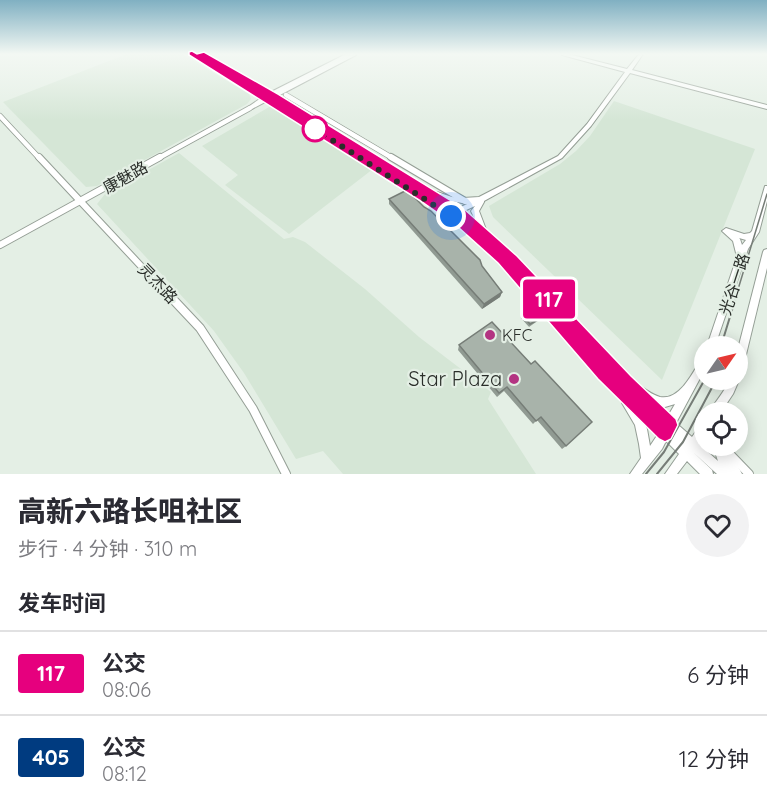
<!DOCTYPE html>
<html lang="zh">
<meta charset="utf-8">
<style>
body{margin:0;font-family:Quicksand,"Noto Sans SC",sans-serif;background:#f2f2f3;color:#2b2b33;height:100vh;display:flex;flex-direction:column;font-size:22px;white-space:nowrap}
*{box-sizing:border-box;margin:0}
p{font-size:20px;color:#7c7c81}
.icon{flex:none;width:33px;height:33px;fill:none;stroke:currentColor;stroke-width:2;stroke-linecap:round;stroke-linejoin:round}
.map{position:relative;height:474px;overflow:hidden}
.drawer{display:flex;flex-direction:column;background:#fff;flex:1}
.drawer>*{flex:none}
.badge{padding:0 12px;border-radius:4px;font-size:21px;line-height:39px}
.needle{width:39px;rotate:56deg}
.tools{position:absolute;left:694px;top:336px;display:grid;gap:12px}
.tools a{display:grid;place-items:center;width:54px;height:54px;border-radius:50%;background:#fff;box-shadow:0 3px 15px #0003;font-size:30px}
.you{position:absolute;width:30px;height:30px;margin:-15px;border:4px solid #fff;border-radius:50%;background:#1a73e8;box-shadow:0 0 0 9px #1a73e833}
.map>.badge{position:absolute;translate:-50% -50%;box-shadow:0 0 0 3px #fff}
h2{padding:0 18px;font-size:22px;line-height:54px}
.round{display:grid;place-items:center;flex:none;width:63px;height:63px;border-radius:32px;background:#f2f2f3}
.head{display:flex;align-items:center;justify-content:space-between;height:102px;padding:0 18px}
h1{font-size:28px;font-weight:800;line-height:45px}
ul{padding:0;list-style:none}
li{display:flex;align-items:center;gap:18px;height:84px;padding:0 18px;border-top:2px solid #e1e1e2}
li div{flex:1}
li b{display:block;font-size:22px}
li em{font-style:normal}
li .badge{min-width:66px;font-weight:700;text-align:center}
.map>svg:first-child{display:block}
</style>
<div class="map">
<svg width="767" height="474" viewBox="0 0 767 474">
<rect width="100%" height="100%" fill="#e4efe5"/>
<!-- built -->
<g fill="#d5e6d6">
<polygon points="127,54 182,54 249,94 251,99 247,104 97,186 86,187 3,102"/>
<polygon points="614,101 755,149 662,380 493,217 489,206 560,164 576,151 590,136"/>
<polygon points="271,106 373,169 289,234 225,185 238,175 202,146"/>
<polygon points="179,153 284,239 293,237 305,242 365,289 419,337 491,392 488,399 536,474 343,474 323,451 296,459 244,373 214,331 97,204 105,194"/>
</g>
<g fill="none" stroke-linecap="round" stroke-linejoin="round">
<!-- minor-far2 casing -->
<g stroke="#949e95" stroke-width="6">
<g id="minor-far2">
<polyline points="286,95 394,159"/>
<polyline points="0,116 40,159"/>
<polyline points="157,159 250,108"/>
</g>
</g>
<!-- minor-far1 casing -->
<g stroke="#949e95" stroke-width="8">
<g id="minor-far1">
<polyline points="39,157 169,296"/>
<polyline points="391,157 465,201"/>
<polyline points="0,245 160,157"/>
</g>
</g>
<!-- minor casing -->
<g stroke="#949e95" stroke-width="10">
<g id="minor">
<polyline points="168,294 200,328 253,409 286,474"/>
<polyline points="722,446 749,474"/>
</g>
</g>
<!-- major casing -->
<g stroke="#949e95" stroke-width="2">
<g id="major">
<path d="M199,54h5l67,38 75,-38h10v1l-78,41 156,96h3l15,5 11,1 16,-1 79,-41 29,-32 38,-52 -63,-17v-1h6l59,15 12,-15h4l-11,16 135,35v4l-137,-36 -39,53 -29,32 -78,43v1l-5,9 8,21 29,25 123,129c7,3 13,9 21,11 20,4 34,-26 42,-40l3,-1v13l-29,54 16,14 9,-13 4,-1v13l-6,8 19,17 -5,-15h10c4,11 14,17 19,28h-25l-24,-22 19,18 1,4h-13l-13,-13 -10,13h-12l14,-20 -13,-13 -4,8 -20,25h-12l11,-16 -2,-14 -4,-19 -13,-22 1,-3 -23,-23 -101,-116 -40,-35 -38,-27 -154,-98 -15,8h-4v-2l13,-9 -31,-20v-2h4l31,19 2,-1zM274,98l180,113v3h4l52,47 133,144 -37,-34 -101,-114 -40,-35 -40,-27 -154,-96zM447,200l20,4 -8,4zM475,206l-4,5 5,11 -12,-11zM675,404l-7,12 -11,-10 8,1zM643,419l15,15 -8,12 -3,-17z"/>
<path d="M765,186h2v15l-8,31 -11,17 -33,97h-8l30,-89 -4,-16 -11,-10 4,-3 18,6 6,-1 2,-2zM739,238l7,2 -4,5 -2,-6z"/>
<polygon points="767,249 767,268 743,367 741,370 738,372 738,349 763,252 764,250"/>
<path d="M738,378l1,2 -6,14 -12,18h-11c5,-11 15,-20 19,-32h9z"/>
</g>
</g>
<!-- minor-far2 -->
<use href="#minor-far2" stroke="#fff" stroke-width="4.5"/>
<!-- minor-far1 -->
<use href="#minor-far1" stroke="#fff" stroke-width="6"/>
<!-- minor -->
<use href="#minor" stroke="#fff" stroke-width="8"/>
<!-- major -->
<use href="#major" fill="#fff" fill-rule="evenodd"/>
<!-- tram-far1 -->
<polyline stroke="#767d77" stroke-width="1.5" points="736,296 767,194"/>
<!-- tram -->
<g stroke="#767d77" stroke-width="2">
<polyline points="721,346 737,294"/>
<polyline points="646,474 664,452 705,379"/>
<polyline points="657,474 683,442 716,380"/>
</g>
</g>
<!-- wall -->
<g fill="#909a92">
<polygon points="389,199 424,207 482,266 502,292 500,297 482,309 389,204"/>
<polygon points="522,315 536,322 529,327 521,318"/>
<polygon points="492,322 566,446 562,449 537,420 533,424 504,391 497,397 458,350 459,345"/>
</g>
<!-- shaded-wall -->
<polygon fill="#767d77" points="502,292 500,297 482,309 484,304"/>
<!-- building -->
<g fill="#a8b3aa" stroke="#767d77" stroke-width="1.5">
<polygon points="407,190 424,207 431,211 480,260 482,266 502,292 484,304 389,199"/>
<polygon points="529,311 538,320 530,324 522,315"/>
<polygon points="492,322 531,364 535,361 592,422 566,446 541,417 536,421 507,387 499,393 459,345"/>
</g>
<!-- sky -->
<linearGradient id="sky" x2="0" y2="1"><stop stop-color="#80b0c2"/><stop offset="0.45" stop-color="#f3f8f3"/><stop offset="1" stop-color="#f3f8f3" stop-opacity="0"/></linearGradient>
<rect width="767" height="120" fill="url(#sky)"/>
<!-- line -->
<polygon fill="#e6007e" stroke="#fff" stroke-width="1.5" points="192,51 197,54 204,52 278,94 463,208 517,256 631,376 676,419 678,425 671,439 665,442 659,439 598,379 498,263 458,227 419,200 189,55 189,52"/>
<g fill="none" stroke-linecap="round" stroke-linejoin="round">
<!-- walk -->
<polyline stroke="#2a2e2a" stroke-width="6" stroke-dasharray="0 10.8" points="315,129 451,216"/>
</g>
<!-- markers -->
<circle fill="#fff" stroke="#e6007e" stroke-width="3" cx="315" cy="129" r="12"/>
<g fill="#b33482" stroke="#e4efe5" stroke-width="2">
<circle cx="490" cy="335" r="6"/>
<circle cx="514" cy="379" r="6"/>
</g>
<g text-anchor="middle" stroke-width="4.5" stroke-linejoin="round" paint-order="stroke">
<!-- street labels -->
<g font-size="16" fill="#2a2e2a" stroke="#e4efe5">
<text transform="translate(125 177) rotate(-29)" y="6">康魅路</text>
<text transform="translate(158 283) rotate(46)" y="6">灵杰路</text>
<text transform="translate(734 284) rotate(-72)" y="6">光谷一路</text>
</g>
<!-- poi labels -->
<g font-size="16" fill="#2a2e2a" stroke="#e4efe5" text-anchor="start">
<text x="502" y="341">KFC</text>
</g>
<!-- near-poi labels -->
<g font-size="20" fill="#2a2e2a" stroke="#e4efe5" text-anchor="end">
<text x="502" y="386">Star Plaza</text>
</g>
</g>
</svg>
<div class="tools">
<a><svg class="needle" viewBox="-14 -14 28 28"><path d="M0-13l5 13h-10z" fill="#e53935"/><path d="M0 13l5-13h-10z" fill="#7c7c81"/></svg></a>
<a><svg class="icon" aria-label="locate" viewBox="0 0 24 24"><circle cx="12" cy="12" r="6"/><path d="M12 2v4M12 18v4M2 12h4M18 12h4"/></svg></a>
</div>
<div class="you" style="left:451px;top:216px"></div>
<b class="badge" style="left:549px;top:299px;background:#e6007e;color:#fff">117</b>
</div>
<section class="drawer">
<div class="head"><div><h1>高新六路长咀社区</h1><p>步行 · 4 分钟 · 310 m</p></div><a class="round"><svg class="icon" aria-label="heart" viewBox="0 0 24 24"><path d="M12 20l-8-8c-3-5 5-10 8-4 3-6 11-1 8 4z"/></svg></a></div>
<h2>发车时间</h2>
<ul>
<li><span class="badge" style="background:#e6007e;color:#fff">117</span><div><b>公交</b><p>08:06</p></div><em>6 分钟</em></li>
<li><span class="badge" style="background:#003b80;color:#fff">405</span><div><b>公交</b><p>08:12</p></div><em>12 分钟</em></li>
</ul>
</section>
